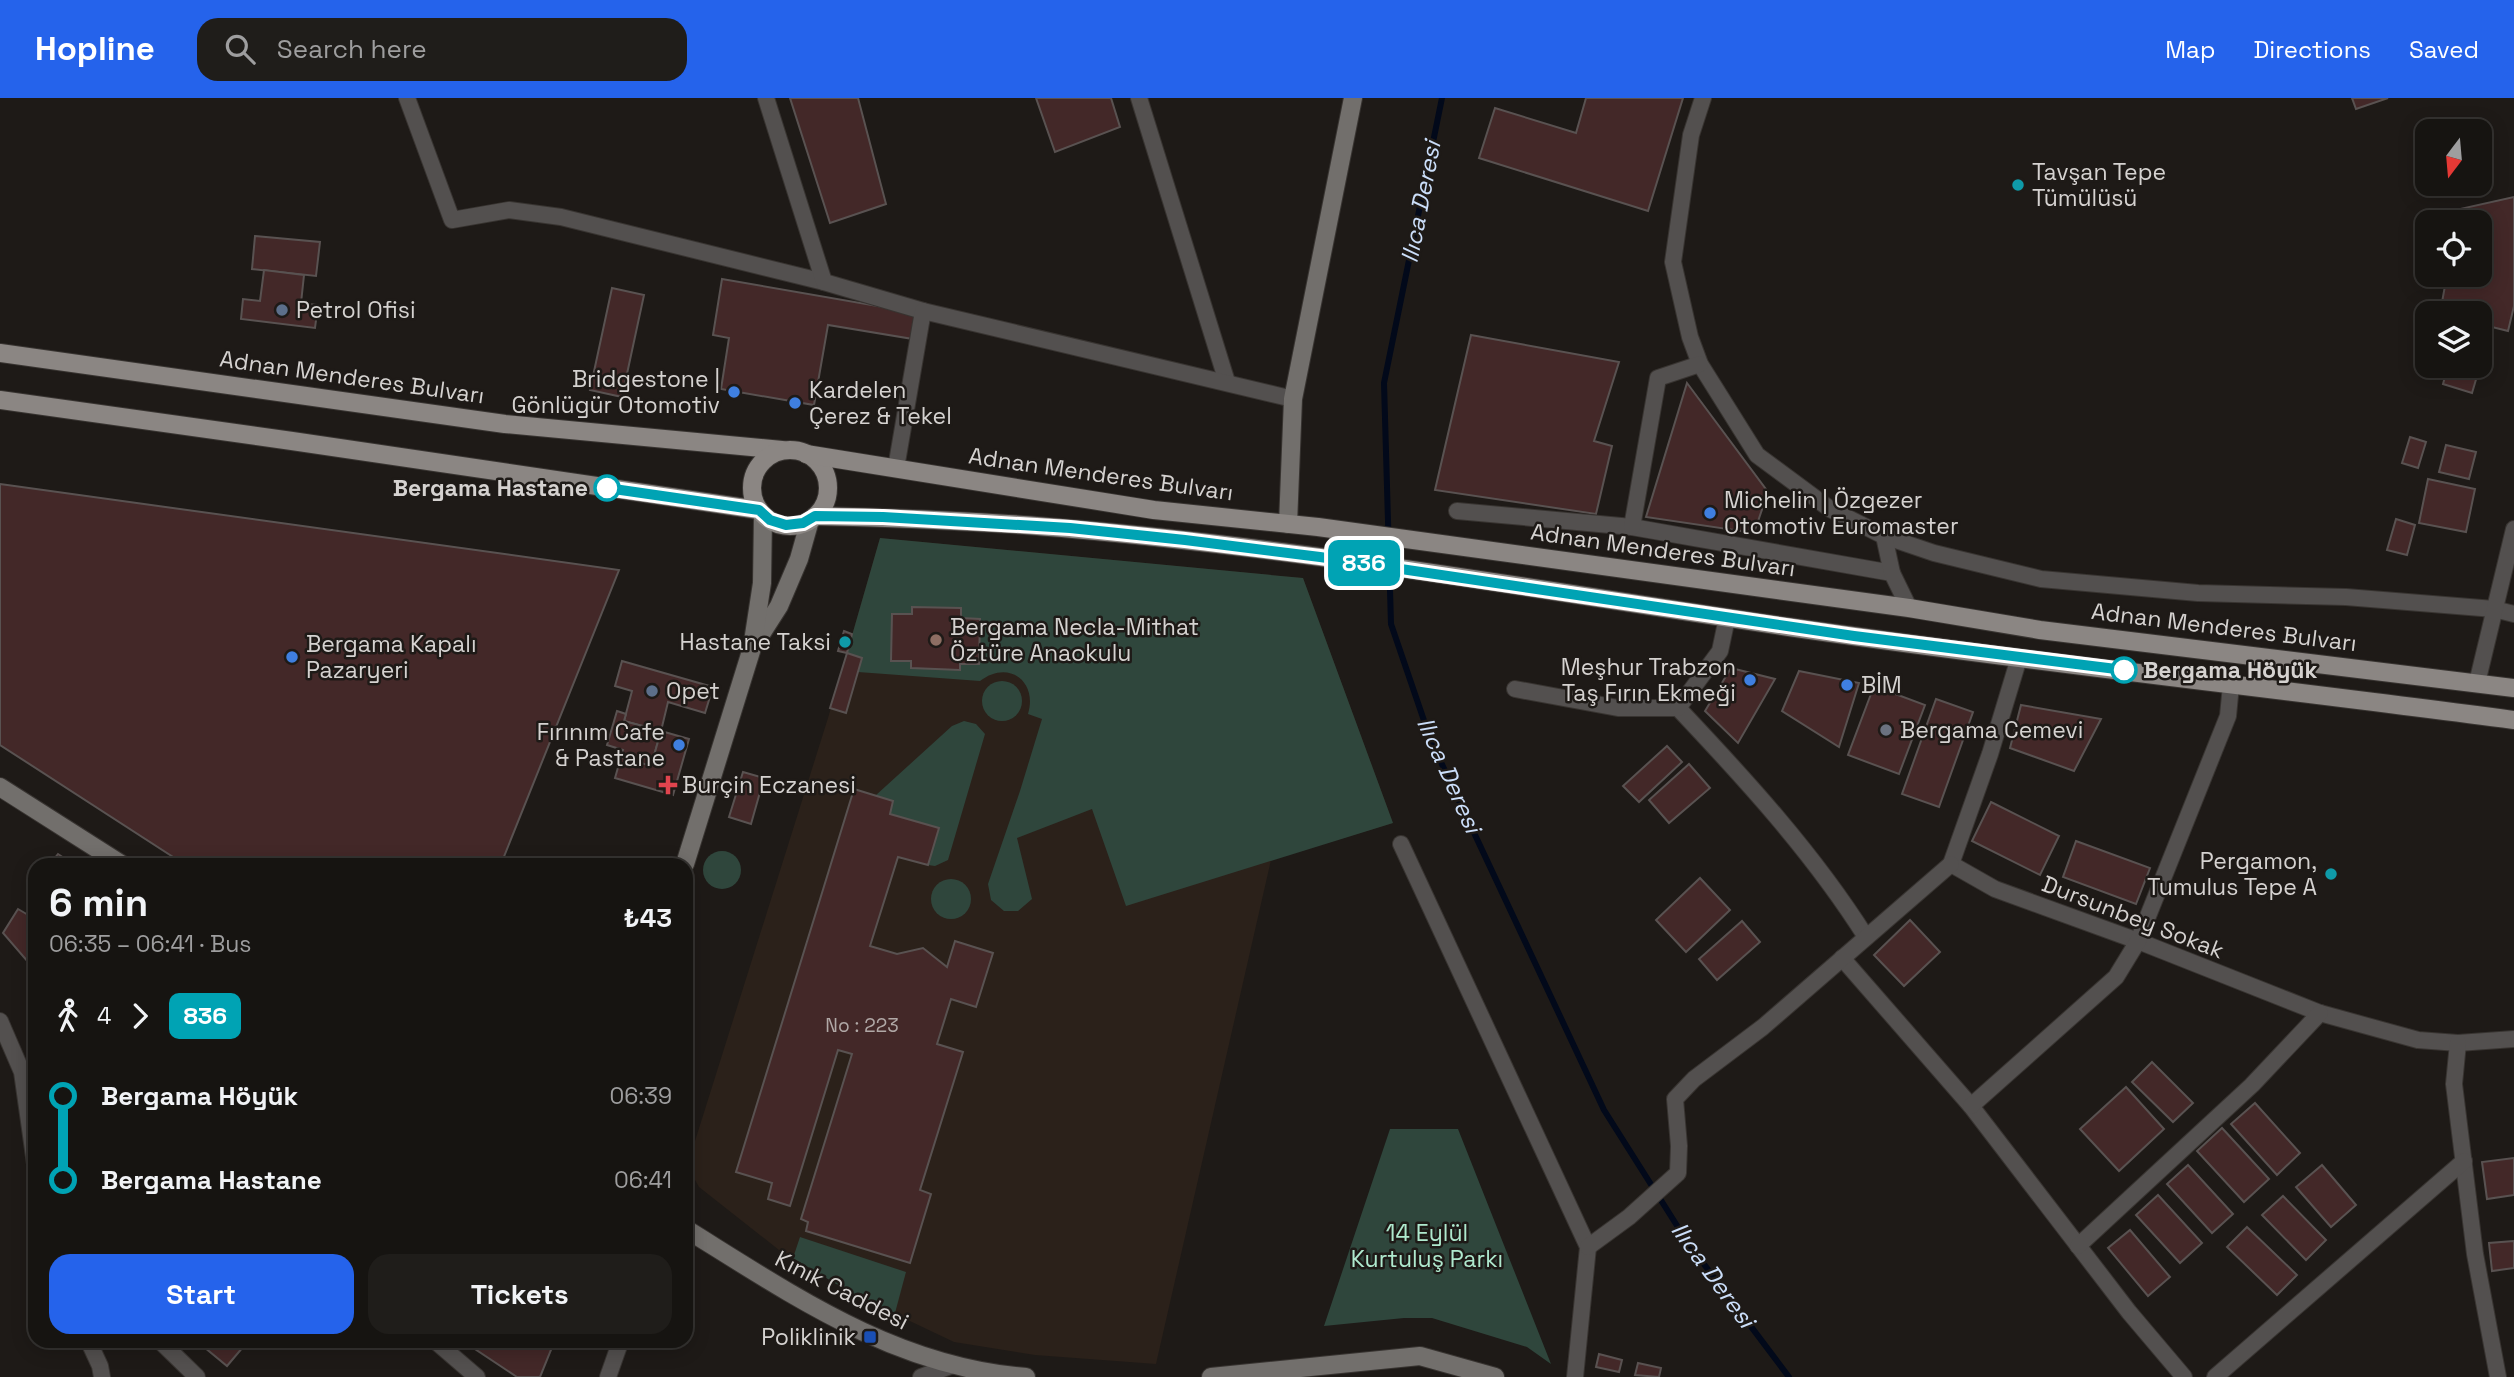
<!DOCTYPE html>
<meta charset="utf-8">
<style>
body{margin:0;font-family:"Space Grotesk",sans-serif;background:#1f1d1a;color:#f1f3f6;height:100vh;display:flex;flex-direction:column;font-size:26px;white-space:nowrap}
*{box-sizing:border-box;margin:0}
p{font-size:23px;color:#9e9e9f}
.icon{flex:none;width:38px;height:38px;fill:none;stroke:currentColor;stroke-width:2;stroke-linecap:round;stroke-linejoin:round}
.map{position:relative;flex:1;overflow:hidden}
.side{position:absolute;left:28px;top:760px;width:665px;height:490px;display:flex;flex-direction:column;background:#161411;border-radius:21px;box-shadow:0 4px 18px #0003,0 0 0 2px #353331}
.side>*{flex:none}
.badge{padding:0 14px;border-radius:10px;font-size:24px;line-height:46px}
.needle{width:46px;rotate:196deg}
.tools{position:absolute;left:2415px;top:21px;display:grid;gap:14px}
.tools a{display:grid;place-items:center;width:77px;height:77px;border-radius:14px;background:#161411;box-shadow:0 4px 18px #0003,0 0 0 2px #353331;font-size:35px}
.map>.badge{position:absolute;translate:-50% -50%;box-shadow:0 0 0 4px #fff}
.legs{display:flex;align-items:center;gap:10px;height:77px;padding:0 21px;font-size:23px}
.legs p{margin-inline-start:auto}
.head{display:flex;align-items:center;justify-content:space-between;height:119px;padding:0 21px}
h1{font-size:38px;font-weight:700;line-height:52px}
.action{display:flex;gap:14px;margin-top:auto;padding:14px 21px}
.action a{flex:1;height:80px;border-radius:21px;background:#2563eb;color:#fff;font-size:28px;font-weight:700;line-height:80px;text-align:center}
.action a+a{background:#1f1d1a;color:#f1f3f6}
ul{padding:0 21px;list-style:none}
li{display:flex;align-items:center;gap:24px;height:84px;font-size:26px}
li i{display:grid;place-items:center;width:10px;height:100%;margin:0 9px;background:currentColor}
li i::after{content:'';width:18px;height:18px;margin:-9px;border:5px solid;border-radius:50%;background:#161411}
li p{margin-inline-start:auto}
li:first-child i{background:linear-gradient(#0000 50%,currentColor 0)}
li:last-child i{background:linear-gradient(currentColor 50%,#0000 0)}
header{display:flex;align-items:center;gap:42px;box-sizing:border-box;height:98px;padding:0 35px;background:#2563eb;color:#fff}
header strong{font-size:33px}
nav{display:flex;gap:38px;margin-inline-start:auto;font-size:24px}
.search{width:490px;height:63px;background:#1f1d1a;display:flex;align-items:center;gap:18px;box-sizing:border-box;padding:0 24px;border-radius:21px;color:#9e9e9f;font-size:26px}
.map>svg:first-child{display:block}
</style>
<header>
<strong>Hopline</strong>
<div class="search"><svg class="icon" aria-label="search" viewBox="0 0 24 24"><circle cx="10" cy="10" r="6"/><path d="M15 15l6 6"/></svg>Search here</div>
<nav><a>Map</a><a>Directions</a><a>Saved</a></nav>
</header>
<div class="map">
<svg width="2514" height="1279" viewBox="0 0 2514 1279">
<rect width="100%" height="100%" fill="#1e1a17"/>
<!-- built -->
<polygon fill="#2b211a" points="880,440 1303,480 1393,725 1271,762 1156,1266 1035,1257 954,1244 853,1196 779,1152 699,1089 690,1073 690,1059 828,620"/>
<!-- green -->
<g fill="#2f463c">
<path d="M880,440l423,40 90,245 -267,83 -34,-97 -75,29 15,61 -14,12h-14l-13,-11 -3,-16 32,-93 22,-72 -14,-5c10,-33 -20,-55 -48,-33l-122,-9 4,-14 -15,-5z"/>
<circle cx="1002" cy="603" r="20"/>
<polygon points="964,623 976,626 985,636 948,762 935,768 928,767 939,730 890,716 893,703 875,698 952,628"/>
<circle cx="722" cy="772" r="19"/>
<circle cx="951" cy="801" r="20"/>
<polygon points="1390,1031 1458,1031 1551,1266 1527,1249 1432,1220 1404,1220 1324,1228"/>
<polygon points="800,1139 906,1174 895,1215 853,1196 793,1160"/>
</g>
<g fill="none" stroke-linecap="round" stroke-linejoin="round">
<!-- stream -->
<polyline stroke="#02091a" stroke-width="6" points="1442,0 1384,285 1391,526 1431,643 1604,1012 1688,1145 1789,1279"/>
</g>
<!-- building -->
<g fill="#432828" stroke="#595251" stroke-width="2">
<polygon points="790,0 858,0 886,106 830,125"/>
<polygon points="1036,0 1111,0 1120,29 1055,54"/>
<polygon points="1586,0 1683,0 1648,113 1479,60 1495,10 1576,35"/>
<polygon points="2352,0 2388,0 2356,11"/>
<polygon points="2514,99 2514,208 2508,233 2480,226 2480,215 2440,215 2447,177 2480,177 2480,124 2457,124 2460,111"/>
<polygon points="255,138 320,144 316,178 252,171"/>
<polygon points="264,172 304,177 301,205 318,207 315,230 241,221 243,201 260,203"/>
<polygon points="722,181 918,215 913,241 828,227 814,307 721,291 729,240 713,237"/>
<polygon points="612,190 644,197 622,299 590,292"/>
<polygon points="1471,237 1619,264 1594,343 1612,348 1596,416 1435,392"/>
<polygon points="2448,268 2480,268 2472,295 2443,286"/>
<polygon points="1687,285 1768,394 1754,435 1646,419"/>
<polygon points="2410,339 2426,344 2418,370 2402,365"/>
<polygon points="2446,347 2476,354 2469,381 2439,374"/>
<polygon points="2428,381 2475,391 2466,434 2419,425"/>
<polygon points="0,386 619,472 501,766 184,766 0,647"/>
<polygon points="2396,421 2415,427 2407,457 2387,452"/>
<polygon points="912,509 961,510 961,520 980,521 979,566 960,566 960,572 911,570 911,563 891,563 892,516 912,516"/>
<polygon points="844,533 852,536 847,555 838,553"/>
<polygon points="847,555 862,560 846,615 830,610"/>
<polygon points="622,563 713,589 705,615 668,604 661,633 624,623 632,593 615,588"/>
<polygon points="1731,570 1775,581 1738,645 1705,613"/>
<polygon points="1799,573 1859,585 1839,649 1782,613"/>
<polygon points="1874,588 1925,607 1899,676 1848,657"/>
<polygon points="1936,601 1973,614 1939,709 1902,696"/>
<polygon points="2021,607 2101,621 2074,673 2010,650"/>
<polygon points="617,613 626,616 624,623 661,633 651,668 621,659 623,652 607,647"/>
<polygon points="661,633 689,641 673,697 615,680 621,659 651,668"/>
<polygon points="1667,648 1682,664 1639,704 1623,688"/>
<polygon points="1689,666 1710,690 1669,725 1649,702"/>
<polygon points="743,674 764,680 751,726 729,719"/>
<polygon points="854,691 893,703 890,716 939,730 928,767 898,759 870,848 897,856 923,850 947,869 955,843 993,855 976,909 951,901 937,946 963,954 920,1092 931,1096 910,1165 806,1133 808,1124 801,1121 852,956 838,952 790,1108 768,1101 772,1085 736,1074"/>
<polygon points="1991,704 2059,738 2040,777 1972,743"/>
<polygon points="2076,743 2150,770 2136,806 2063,779"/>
<polygon points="58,756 73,766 50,766"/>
<polygon points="1700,780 1730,812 1686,854 1656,822"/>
<polygon points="18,811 35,821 35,872 3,835"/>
<polygon points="1910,822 1940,854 1904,888 1874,857"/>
<polygon points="1742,823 1760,844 1717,882 1699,861"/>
<polygon points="2152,964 2193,1005 2173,1024 2132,984"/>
<polygon points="2126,989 2164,1031 2119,1073 2080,1031"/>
<polygon points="2255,1005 2300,1055 2277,1077 2231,1026"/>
<polygon points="2222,1030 2269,1081 2244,1104 2197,1053"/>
<polygon points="2514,1060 2514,1097 2487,1101 2482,1064"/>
<polygon points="2188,1067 2233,1116 2212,1135 2167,1086"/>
<polygon points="2322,1067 2356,1107 2331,1129 2296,1089"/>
<polygon points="2158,1097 2202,1145 2180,1165 2136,1117"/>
<polygon points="2283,1098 2326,1142 2306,1162 2262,1117"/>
<polygon points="2247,1129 2297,1177 2277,1197 2227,1149"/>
<polygon points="2130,1132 2170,1179 2148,1198 2108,1150"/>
<polygon points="2514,1143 2514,1170 2492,1173 2489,1145"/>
<polygon points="209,1242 249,1242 227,1268 204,1249"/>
<polygon points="471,1242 555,1242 540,1279 517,1279 469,1247"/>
<polygon points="1599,1256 1622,1262 1619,1274 1596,1269"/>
<polygon points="1638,1265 1661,1270 1659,1279 1635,1277"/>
</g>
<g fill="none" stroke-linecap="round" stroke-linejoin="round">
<!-- street casing -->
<g stroke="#383431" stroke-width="18">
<g id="street">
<polyline points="407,0 452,122 509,112 561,119 824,184"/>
<polyline points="766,0 824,184 923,213"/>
<polyline points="1139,0 1227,284"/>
<polyline points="1703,0 1691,37 1673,164 1690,239 1700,266 1757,357 1830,411 1884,438 1934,455 2041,481 2198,495 2346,499 2494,511 2514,516"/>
<polyline points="896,370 923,213 1293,301"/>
<polyline points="1457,413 1632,429 1892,475"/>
<polyline points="1632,429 1658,280 1700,266"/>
<polyline points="1884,438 1892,475 1909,510"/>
<polyline points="2019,560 1990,656 1951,766 1995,791 2138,843 2320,915 2418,942 2458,945 2514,941"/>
<polyline points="2477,585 2514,431"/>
<path d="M1515,591l103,19h60c68,72 135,145 188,229"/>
<polyline points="1678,610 1720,553 1727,520"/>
<polyline points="1401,746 1588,1149 1575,1279"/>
<polyline points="1842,860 1971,1008 2129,1214 2184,1279"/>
<polyline points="0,923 22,974 35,1066"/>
<polyline points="2458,945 2454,986 2475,1156 2498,1279"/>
<polyline points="1971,1008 2116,879 2138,843 2228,618 2231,587"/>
<polyline points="2078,1148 2252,987 2320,915"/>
<polyline points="1588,1149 1629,1119 1678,1075 1679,1048 1675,1001 1694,981 1763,929 1951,766"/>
<polyline points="88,1242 100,1268 102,1279"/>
<polyline points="159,1242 197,1279"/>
<polyline points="434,1242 477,1279"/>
<polyline points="608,1279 621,1242"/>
<polyline points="921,1279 953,1267"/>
<polyline points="2215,1279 2464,1063"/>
</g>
</g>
<!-- secondary casing -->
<g stroke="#383431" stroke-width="20">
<g id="secondary">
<polyline points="1288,426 1293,301 1353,0"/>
<polyline points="756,544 779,508 799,461 810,422"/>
<polyline points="0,689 121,766"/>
<polyline points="685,766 752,550 762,485 763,417"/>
<path d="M686,1131c108,67 210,138 340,148"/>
<polyline points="1211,1279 1420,1258 1495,1279"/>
</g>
</g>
<!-- primary casing -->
<g stroke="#383431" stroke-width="20">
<g id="primary">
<polyline points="0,255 505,326 782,352"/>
<polyline points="0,302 292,343 759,412"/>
<circle cx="790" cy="390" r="38"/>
<polyline points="806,356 1154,412 1318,429 1909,510 2040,532 2514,590"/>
<path d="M815,418c86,2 172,5 258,13 240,21 478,63 716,98 241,35 483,61 725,93"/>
</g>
</g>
<!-- street -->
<use href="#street" stroke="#53504f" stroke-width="16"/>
<!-- secondary -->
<use href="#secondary" stroke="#726f6c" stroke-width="18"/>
<!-- primary -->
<use href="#primary" stroke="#8b8683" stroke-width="18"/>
</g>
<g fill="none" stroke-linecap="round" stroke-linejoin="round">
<!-- line-1 casing -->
<g stroke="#fff" stroke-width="16">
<polyline id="line-1" points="607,390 759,412 770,422 786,427 803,425 815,418 883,419 1070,430 1185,442 1320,459 1854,538 2124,572"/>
</g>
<!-- line-1 -->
<use href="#line-1" stroke="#00a3b4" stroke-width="10"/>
</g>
<!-- markers -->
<g fill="#0f9aa8" stroke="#1e1a17" stroke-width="2.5">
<circle cx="2018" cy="87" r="7"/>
<circle cx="845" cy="544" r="7"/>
<circle cx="2331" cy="776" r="7"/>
</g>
<g fill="#5c6f8a" stroke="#1e1a17" stroke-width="2.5">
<circle cx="282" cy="212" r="7"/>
<circle cx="652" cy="593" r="7"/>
</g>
<g fill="#3f7fe0" stroke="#1e1a17" stroke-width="2.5">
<circle cx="734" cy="294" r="7"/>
<circle cx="795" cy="305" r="7"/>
<circle cx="1710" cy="415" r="7"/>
<circle cx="292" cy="559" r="7"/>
<circle cx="1750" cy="582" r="7"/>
<circle cx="1847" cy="587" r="7"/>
<circle cx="679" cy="647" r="7"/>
</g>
<g fill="#fff" stroke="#00a3b4" stroke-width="3.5">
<circle cx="607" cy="390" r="12"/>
<circle cx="2124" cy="572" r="12"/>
</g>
<circle fill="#8d6e63" stroke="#1e1a17" stroke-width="2.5" cx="936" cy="542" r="7"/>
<circle fill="#6b7280" stroke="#1e1a17" stroke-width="2.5" cx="1886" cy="632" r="7"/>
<path fill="#e0444e" stroke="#1e1a17" stroke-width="2.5" d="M664.5 676.5h7v7h7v7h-7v7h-7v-7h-7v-7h7z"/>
<rect fill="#1a4fb4" stroke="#1e1a17" stroke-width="2.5" x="863" y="1232" width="14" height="14" rx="3.5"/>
<g text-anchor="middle" stroke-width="5" stroke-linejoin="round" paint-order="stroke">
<!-- number labels -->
<g font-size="19" fill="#b0a8a6">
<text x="862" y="934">No : 223</text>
</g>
<!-- poi labels -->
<g font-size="23" fill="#d5d2d0" stroke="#1e1a17" text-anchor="start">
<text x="2032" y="82">Tavşan Tepe<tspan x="2032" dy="26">Tümülüsü</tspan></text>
<text x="296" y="220">Petrol Ofisi</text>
<text x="720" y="289" text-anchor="end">Bridgestone |<tspan x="720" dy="26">Gönlügür Otomotiv</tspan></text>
<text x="809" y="300">Kardelen<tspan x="809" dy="26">Çerez &amp; Tekel</tspan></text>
<text x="1724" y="410">Michelin | Özgezer<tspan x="1724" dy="26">Otomotiv Euromaster</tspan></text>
<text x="950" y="537">Bergama Necla-Mithat<tspan x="950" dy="26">Öztüre Anaokulu</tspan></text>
<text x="831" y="552" text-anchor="end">Hastane Taksi</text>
<text x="306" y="554">Bergama Kapalı<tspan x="306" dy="26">Pazaryeri</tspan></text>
<text x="1736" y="577" text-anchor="end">Meşhur Trabzon<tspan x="1736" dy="26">Taş Fırın Ekmeği</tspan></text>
<text x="1861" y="595">BİM</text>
<text x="666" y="601">Opet</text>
<text x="1900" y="640">Bergama Cemevi</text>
<text x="665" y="642" text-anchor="end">Fırınım Cafe<tspan x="665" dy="26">&amp; Pastane</tspan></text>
<text x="682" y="695">Burçin Eczanesi</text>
<text x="2317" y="771" text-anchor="end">Pergamon,<tspan x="2317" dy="26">Tumulus Tepe A</tspan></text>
<text x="856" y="1247" text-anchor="end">Poliklinik</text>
</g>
<!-- street labels -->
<g font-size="23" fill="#d5d2d0" stroke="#1e1a17">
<text transform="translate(352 279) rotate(8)" y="8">Adnan Menderes Bulvarı</text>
<text transform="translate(1101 376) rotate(8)" y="8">Adnan Menderes Bulvarı</text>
<text transform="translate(1663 452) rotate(8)" y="8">Adnan Menderes Bulvarı</text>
<text transform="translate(2224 529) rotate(7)" y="8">Adnan Menderes Bulvarı</text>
<text transform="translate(2133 819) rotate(21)" y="8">Dursunbey Sokak</text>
<text transform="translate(842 1192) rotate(27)" y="8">Kınık Caddesi</text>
</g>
<!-- stop labels -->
<g font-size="23" font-weight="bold" fill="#d5d2d0" stroke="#1e1a17" text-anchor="end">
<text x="588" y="398">Bergama Hastane</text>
<text x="2143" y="580" text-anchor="start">Bergama Höyük</text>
</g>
<!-- park labels -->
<g font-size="23" fill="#afe9ce" stroke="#1e1a17">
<text x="1427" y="1143">14 Eylül<tspan x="1427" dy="26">Kurtuluş Parkı</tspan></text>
</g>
<!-- water labels -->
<g font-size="24" font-style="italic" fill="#cbdef9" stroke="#1e1a17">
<text transform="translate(1421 104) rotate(-79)" y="8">Ilıca Deresi</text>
<text transform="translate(1449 677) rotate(66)" y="8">Ilıca Deresi</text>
<text transform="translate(1713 1177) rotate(54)" y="8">Ilıca Deresi</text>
</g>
</g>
</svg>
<div class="tools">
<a><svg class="needle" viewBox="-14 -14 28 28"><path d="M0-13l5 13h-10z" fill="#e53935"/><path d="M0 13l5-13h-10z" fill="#9e9e9f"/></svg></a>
<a><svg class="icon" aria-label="locate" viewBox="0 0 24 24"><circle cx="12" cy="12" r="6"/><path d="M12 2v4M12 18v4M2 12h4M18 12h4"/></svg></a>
<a><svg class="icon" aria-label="layers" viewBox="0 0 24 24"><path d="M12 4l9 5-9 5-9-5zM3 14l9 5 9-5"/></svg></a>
</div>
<b class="badge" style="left:1364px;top:465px;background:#00a3b4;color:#fff">836</b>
<section class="side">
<div class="head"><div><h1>6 min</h1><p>06:35 – 06:41 · Bus</p></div><b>₺43</b></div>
<div class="legs"><svg class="icon" aria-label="walk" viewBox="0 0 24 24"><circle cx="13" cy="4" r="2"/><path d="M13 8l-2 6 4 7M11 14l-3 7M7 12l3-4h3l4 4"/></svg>4<svg class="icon" aria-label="forward" viewBox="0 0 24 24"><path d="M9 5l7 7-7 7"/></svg><b class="badge" style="background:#00a3b4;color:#fff">836</b></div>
<ul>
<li><i style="color:#00a3b4"></i><b>Bergama Höyük</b><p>06:39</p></li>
<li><i style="color:#00a3b4"></i><b>Bergama Hastane</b><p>06:41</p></li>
</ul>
<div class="action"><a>Start</a><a>Tickets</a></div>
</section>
</div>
